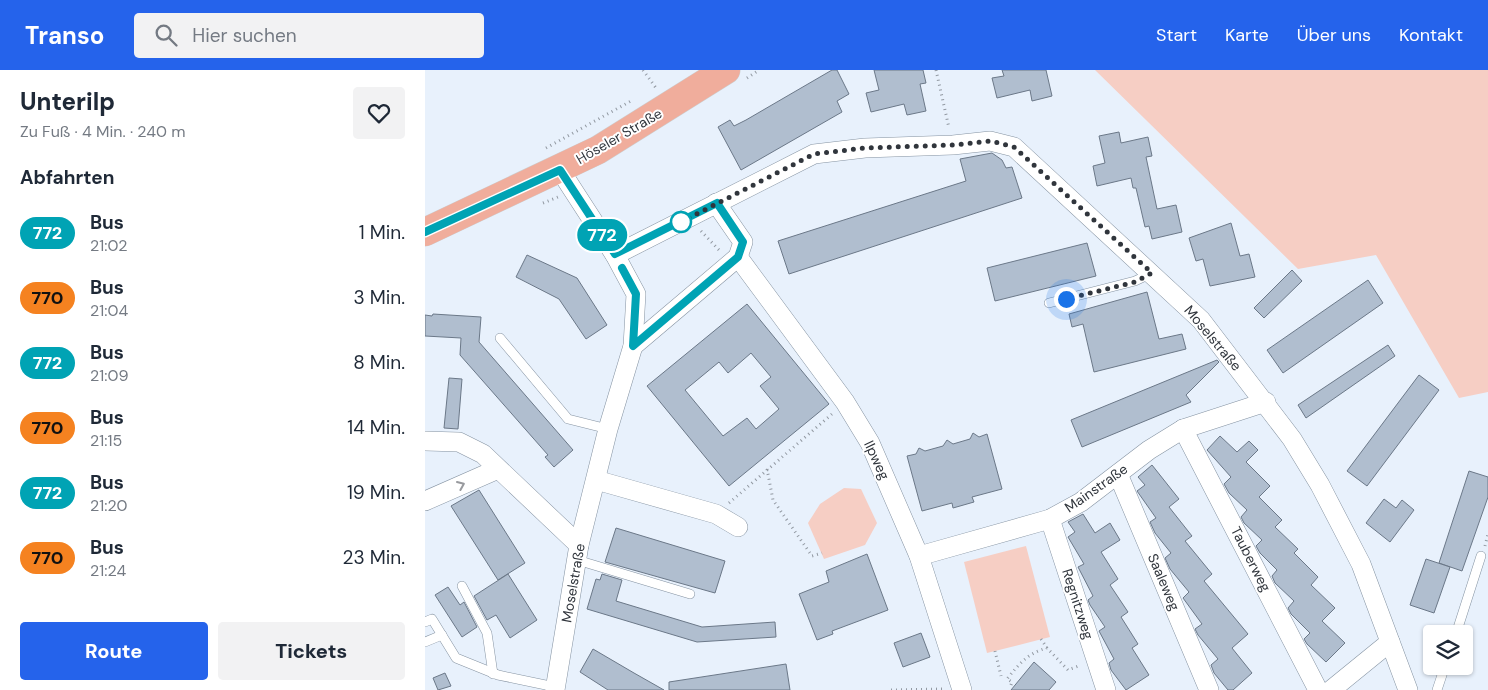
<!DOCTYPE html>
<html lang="de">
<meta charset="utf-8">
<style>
body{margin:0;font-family:"DM Sans",sans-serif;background:#f2f2f3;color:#1f2937;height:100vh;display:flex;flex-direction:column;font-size:19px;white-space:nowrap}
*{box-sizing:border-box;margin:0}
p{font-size:16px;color:#747a83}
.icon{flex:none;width:28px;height:28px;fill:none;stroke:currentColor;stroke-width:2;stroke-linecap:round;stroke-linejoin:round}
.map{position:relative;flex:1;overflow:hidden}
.details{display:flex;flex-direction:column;background:#fff;width:425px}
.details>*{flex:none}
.badge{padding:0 10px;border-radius:16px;font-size:18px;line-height:32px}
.controls{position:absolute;left:998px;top:555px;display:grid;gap:10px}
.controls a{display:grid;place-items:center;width:50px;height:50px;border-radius:5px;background:#fff;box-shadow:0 1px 4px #0004;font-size:25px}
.you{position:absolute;width:25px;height:25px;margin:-12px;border:4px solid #fff;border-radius:50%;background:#1a73e8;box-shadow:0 0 0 8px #1a73e833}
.map>.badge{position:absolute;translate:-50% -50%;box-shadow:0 0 0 2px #fff}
h2{padding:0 20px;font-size:19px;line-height:45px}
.round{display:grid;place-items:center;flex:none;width:52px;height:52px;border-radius:5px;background:#f2f2f3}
.head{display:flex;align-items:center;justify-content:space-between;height:85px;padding:0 20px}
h1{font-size:24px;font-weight:800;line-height:38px}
.button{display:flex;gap:10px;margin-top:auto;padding:10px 20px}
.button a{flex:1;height:58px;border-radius:5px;background:#2563eb;color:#fff;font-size:20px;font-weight:800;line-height:58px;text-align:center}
.button a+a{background:#f2f2f3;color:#1f2937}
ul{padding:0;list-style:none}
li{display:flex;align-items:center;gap:15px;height:65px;padding:0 20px}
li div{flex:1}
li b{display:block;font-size:19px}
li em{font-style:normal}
li .badge{min-width:55px;font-weight:700;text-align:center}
header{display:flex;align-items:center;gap:30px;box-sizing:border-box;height:70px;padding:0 25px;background:#2563eb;color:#fff}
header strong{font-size:24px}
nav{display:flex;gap:28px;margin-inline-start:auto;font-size:18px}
.search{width:350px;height:45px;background:#f2f2f3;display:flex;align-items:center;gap:12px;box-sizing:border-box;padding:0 18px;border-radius:5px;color:#747a83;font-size:19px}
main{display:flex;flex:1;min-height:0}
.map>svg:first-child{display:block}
</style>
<header>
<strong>Transo</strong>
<div class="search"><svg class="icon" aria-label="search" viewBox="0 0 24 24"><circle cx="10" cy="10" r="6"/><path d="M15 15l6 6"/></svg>Hier suchen</div>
<nav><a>Start</a><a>Karte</a><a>Über uns</a><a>Kontakt</a></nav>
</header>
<main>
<section class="details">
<div class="head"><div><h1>Unterilp</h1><p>Zu Fuß · 4 Min. · 240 m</p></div><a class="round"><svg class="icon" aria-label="heart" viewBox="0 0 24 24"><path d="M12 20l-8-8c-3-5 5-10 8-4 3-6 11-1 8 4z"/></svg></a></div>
<h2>Abfahrten</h2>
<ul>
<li><span class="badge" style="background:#00a3b4;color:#fff">772</span><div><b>Bus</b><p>21:02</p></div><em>1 Min.</em></li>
<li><span class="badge" style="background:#f58220;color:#111">770</span><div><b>Bus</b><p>21:04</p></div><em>3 Min.</em></li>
<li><span class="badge" style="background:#00a3b4;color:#fff">772</span><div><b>Bus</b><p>21:09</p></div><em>8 Min.</em></li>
<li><span class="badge" style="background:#f58220;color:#111">770</span><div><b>Bus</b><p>21:15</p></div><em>14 Min.</em></li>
<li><span class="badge" style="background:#00a3b4;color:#fff">772</span><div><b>Bus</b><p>21:20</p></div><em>19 Min.</em></li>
<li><span class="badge" style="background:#f58220;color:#111">770</span><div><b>Bus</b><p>21:24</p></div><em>23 Min.</em></li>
</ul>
<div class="button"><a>Route</a><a>Tickets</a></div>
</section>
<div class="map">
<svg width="1063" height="620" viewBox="0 0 1063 620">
<rect width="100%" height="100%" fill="#e8f1fc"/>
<!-- green -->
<g fill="#f6cec4">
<polygon points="670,0 1063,0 1063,322 1034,328 951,185 873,199"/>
<polygon points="419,418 436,419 452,453 440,475 399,489 383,453 395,434"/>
<polygon points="601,476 625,567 562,583 539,492"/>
</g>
<!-- building -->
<g fill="#b0becf" stroke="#6b7888" fill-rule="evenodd">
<polygon points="407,0 412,0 424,24 412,31 417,42 316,100 293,57 305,50 309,56 321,50"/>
<polygon points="449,0 498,0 501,13 495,14 501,41 482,45 479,34 446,42 441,23 454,20"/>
<polygon points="577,0 621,0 627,26 607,31 605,20 572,28 567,8 579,6"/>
<polygon points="694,62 696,73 723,67 727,86 721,87 732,139 751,135 757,162 727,169 724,156 720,157 711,118 708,118 706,108 672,116 668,96 680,93 674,66"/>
<polygon points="567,83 577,90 581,98 587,97 597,128 364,204 353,171 541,111 535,89"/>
<polygon points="806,153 815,186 824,184 830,207 785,216 778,189 771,191 764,168"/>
<polygon points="662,173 671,206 570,231 562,198"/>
<polygon points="102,185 152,208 182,255 161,269 134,229 91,207"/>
<polygon points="867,200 877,211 839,248 829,238"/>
<polygon points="943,210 958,233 858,303 842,280"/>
<polygon points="722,222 734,269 757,264 761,279 669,302 658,254 647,257 644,244"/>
<path d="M322,234l82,100 -100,82 -82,-100zM326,283l20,24 -11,9 19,23 -23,20 -9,-11 -24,18 -38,-46 34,-28 9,11z"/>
<polygon points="8,244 56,247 54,272 148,380 129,397 120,387 123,385 35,285 36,268 0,266 0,245 7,246"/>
<polygon points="963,275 970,286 881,348 873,335"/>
<polygon points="792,290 794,292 761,325 766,332 657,377 646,350"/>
<polygon points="994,305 1014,320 942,416 922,401"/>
<polygon points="24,308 37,309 33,359 19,358"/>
<polygon points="548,363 554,367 562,364 577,419 547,427 549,432 528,438 527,433 497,441 482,386 491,384 494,378 500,381 518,376 522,370 528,374 545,369"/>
<polygon points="795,366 812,382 824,371 833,380 821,392 845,416 834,427 857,450 850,457 873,479 869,483 893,507 886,515 910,538 897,551 920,573 901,592 882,574 879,569 885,563 866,544 863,538 869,531 850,513 847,506 852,500 835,483 831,476 837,470 819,453 816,447 822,440 804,423 799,414 806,407 782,380"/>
<polygon points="727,395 754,429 744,437 767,466 760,471 787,504 779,511 823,564 807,578 827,603 808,620 803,620 789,603 786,595 793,589 773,565 770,559 777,554 758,528 764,522 745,499 740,488 746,483 730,463 725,452 731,448 712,421 720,415 713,407"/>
<polygon points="1044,401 1063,407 1063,427 1037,501 1014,493"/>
<polygon points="54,420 100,493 73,510 26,436"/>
<polygon points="959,429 971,438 977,430 989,440 965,472 941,453"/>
<polygon points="658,444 670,463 685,453 695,470 676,482 693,509 685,515 703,542 696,547 713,574 707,578 724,605 701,620 686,600 684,593 689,589 674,561 680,557 665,535 663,530 668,526 653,497 659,494 643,467 650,462 643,452"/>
<polygon points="191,458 300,491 290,523 180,492"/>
<polygon points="442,484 463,540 407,561 408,564 392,570 374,524 404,512 401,501"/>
<polygon points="1001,489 1025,497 1009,543 985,535"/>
<polygon points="83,504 112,550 85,568 71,545 62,550 49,526"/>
<polygon points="177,504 197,510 191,531 277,557 350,552 351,567 272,572 162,539 171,509 175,510"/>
<polygon points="23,517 35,535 39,532 52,557 37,567 10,525"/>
<polygon points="496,563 505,587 478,597 469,573"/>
<polygon points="168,579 209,603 239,620 183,620 155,602"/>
<polygon points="609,592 631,612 624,620 586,620"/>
<polygon points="361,594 365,620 244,620 244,612"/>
<polygon points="20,603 26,616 13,620 8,608"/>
</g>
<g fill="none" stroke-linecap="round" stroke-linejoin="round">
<!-- lane casing -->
<g stroke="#8593a2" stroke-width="10">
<g id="lane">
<polyline points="624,233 710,211 727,203"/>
<polyline points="75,268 143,349 183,359"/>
<polyline points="152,490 265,524"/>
<polyline points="37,516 62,563 68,604"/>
<polyline points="0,552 7,549 31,588 73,605 130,617"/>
<polyline points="1031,564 1056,486"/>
<polyline points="0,572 17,565"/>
<polyline points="1012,620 1020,596"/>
</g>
</g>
<!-- street casing -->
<g stroke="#8593a2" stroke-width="20">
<g id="street">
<polyline points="190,185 389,84 440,78 528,75 565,71 589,77 776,250 867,369 895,415 936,494 983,620"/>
<polyline points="313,187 420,332 445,373 494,486 537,620"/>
<polyline points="208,276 313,187 318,172 291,133"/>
<polyline points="758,359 893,620"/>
<polyline points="0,371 34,372 58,384 154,475"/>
<polyline points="693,404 784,620"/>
<polyline points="171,410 291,444 313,457"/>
<polyline points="0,431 73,399"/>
<polyline points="625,449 681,620"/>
<polyline points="494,486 625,449 656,432 724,380 758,359 841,332"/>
<polyline points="130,620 154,475 183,359 208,276 211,224 190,185 135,100"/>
<polyline points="906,620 965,572"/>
</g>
</g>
<!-- primary casing -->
<g stroke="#cdcfd0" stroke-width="29">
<polyline id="primary" points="0,162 173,80 301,0"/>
</g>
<!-- path -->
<g stroke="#9299a2" stroke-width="3" stroke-dasharray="1 4" stroke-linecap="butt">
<polyline points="218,0 231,18"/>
<polyline points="511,0 524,58"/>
<polyline points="322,8 334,0"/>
<polyline points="121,78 206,31"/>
<polyline points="118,133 133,127"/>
<polyline points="276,161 294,180"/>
<polyline points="342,399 348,430 387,486 397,483"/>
<polyline points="304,433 407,344"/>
<polyline points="1060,476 1063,464"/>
<polyline points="616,569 622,578"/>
<polyline points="570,581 576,606"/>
<path d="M586,615l1,-3 -5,-3c12,-15 21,-26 40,-31l21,22 13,-5"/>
<polyline points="466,620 518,619"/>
</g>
<!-- lane -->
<use href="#lane" stroke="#fff" stroke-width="9"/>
<!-- street -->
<use href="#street" stroke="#fff" stroke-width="19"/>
<!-- primary -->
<use href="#primary" stroke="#f0ad9c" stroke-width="28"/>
</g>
<!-- one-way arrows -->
<defs><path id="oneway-chevron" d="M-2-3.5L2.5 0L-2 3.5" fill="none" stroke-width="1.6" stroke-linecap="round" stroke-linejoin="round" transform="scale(1.25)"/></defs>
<use stroke="#989a9e" href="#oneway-chevron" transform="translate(36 415) rotate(-23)"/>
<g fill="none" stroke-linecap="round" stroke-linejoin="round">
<!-- line casing -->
<g stroke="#fff" stroke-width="11">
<polyline id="line" points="0,162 135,100 190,184 292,133 318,172 313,187 208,276 211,224 197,198"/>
</g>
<!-- line -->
<use href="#line" stroke="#00a3b4" stroke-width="8"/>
<!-- walk -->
<polyline stroke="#30353c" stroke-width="5" stroke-dasharray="0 9" points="256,152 389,84 440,78 528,75 566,71 589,77 727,203 710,212 641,229"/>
</g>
<!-- markers -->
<circle fill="#fff" stroke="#00a3b4" stroke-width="2.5" cx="256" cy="152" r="10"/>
<g text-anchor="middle" stroke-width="4" stroke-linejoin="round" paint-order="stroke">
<!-- street labels -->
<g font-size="14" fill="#30353c" stroke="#fff">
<text transform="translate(194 66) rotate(-30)" y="5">Höseler Straße</text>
<text transform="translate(788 268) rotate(50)" y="5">Moselstraße</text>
<text transform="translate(452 390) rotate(65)" y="5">Ilpweg</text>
<text transform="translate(671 418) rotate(-35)" y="5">Mainstraße</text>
<text transform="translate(826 489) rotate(63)" y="5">Tauberweg</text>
<text transform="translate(739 512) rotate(67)" y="5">Saaleweg</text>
<text transform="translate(148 513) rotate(-80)" y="5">Moselstraße</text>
<text transform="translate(653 534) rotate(72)" y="5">Regnitzweg</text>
</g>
</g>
</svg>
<div class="controls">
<a><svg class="icon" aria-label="layers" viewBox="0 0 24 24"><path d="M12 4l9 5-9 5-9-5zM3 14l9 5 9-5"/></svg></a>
</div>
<div class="you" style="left:641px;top:229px"></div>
<b class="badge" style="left:177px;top:165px;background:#00a3b4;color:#fff">772</b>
</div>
</main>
